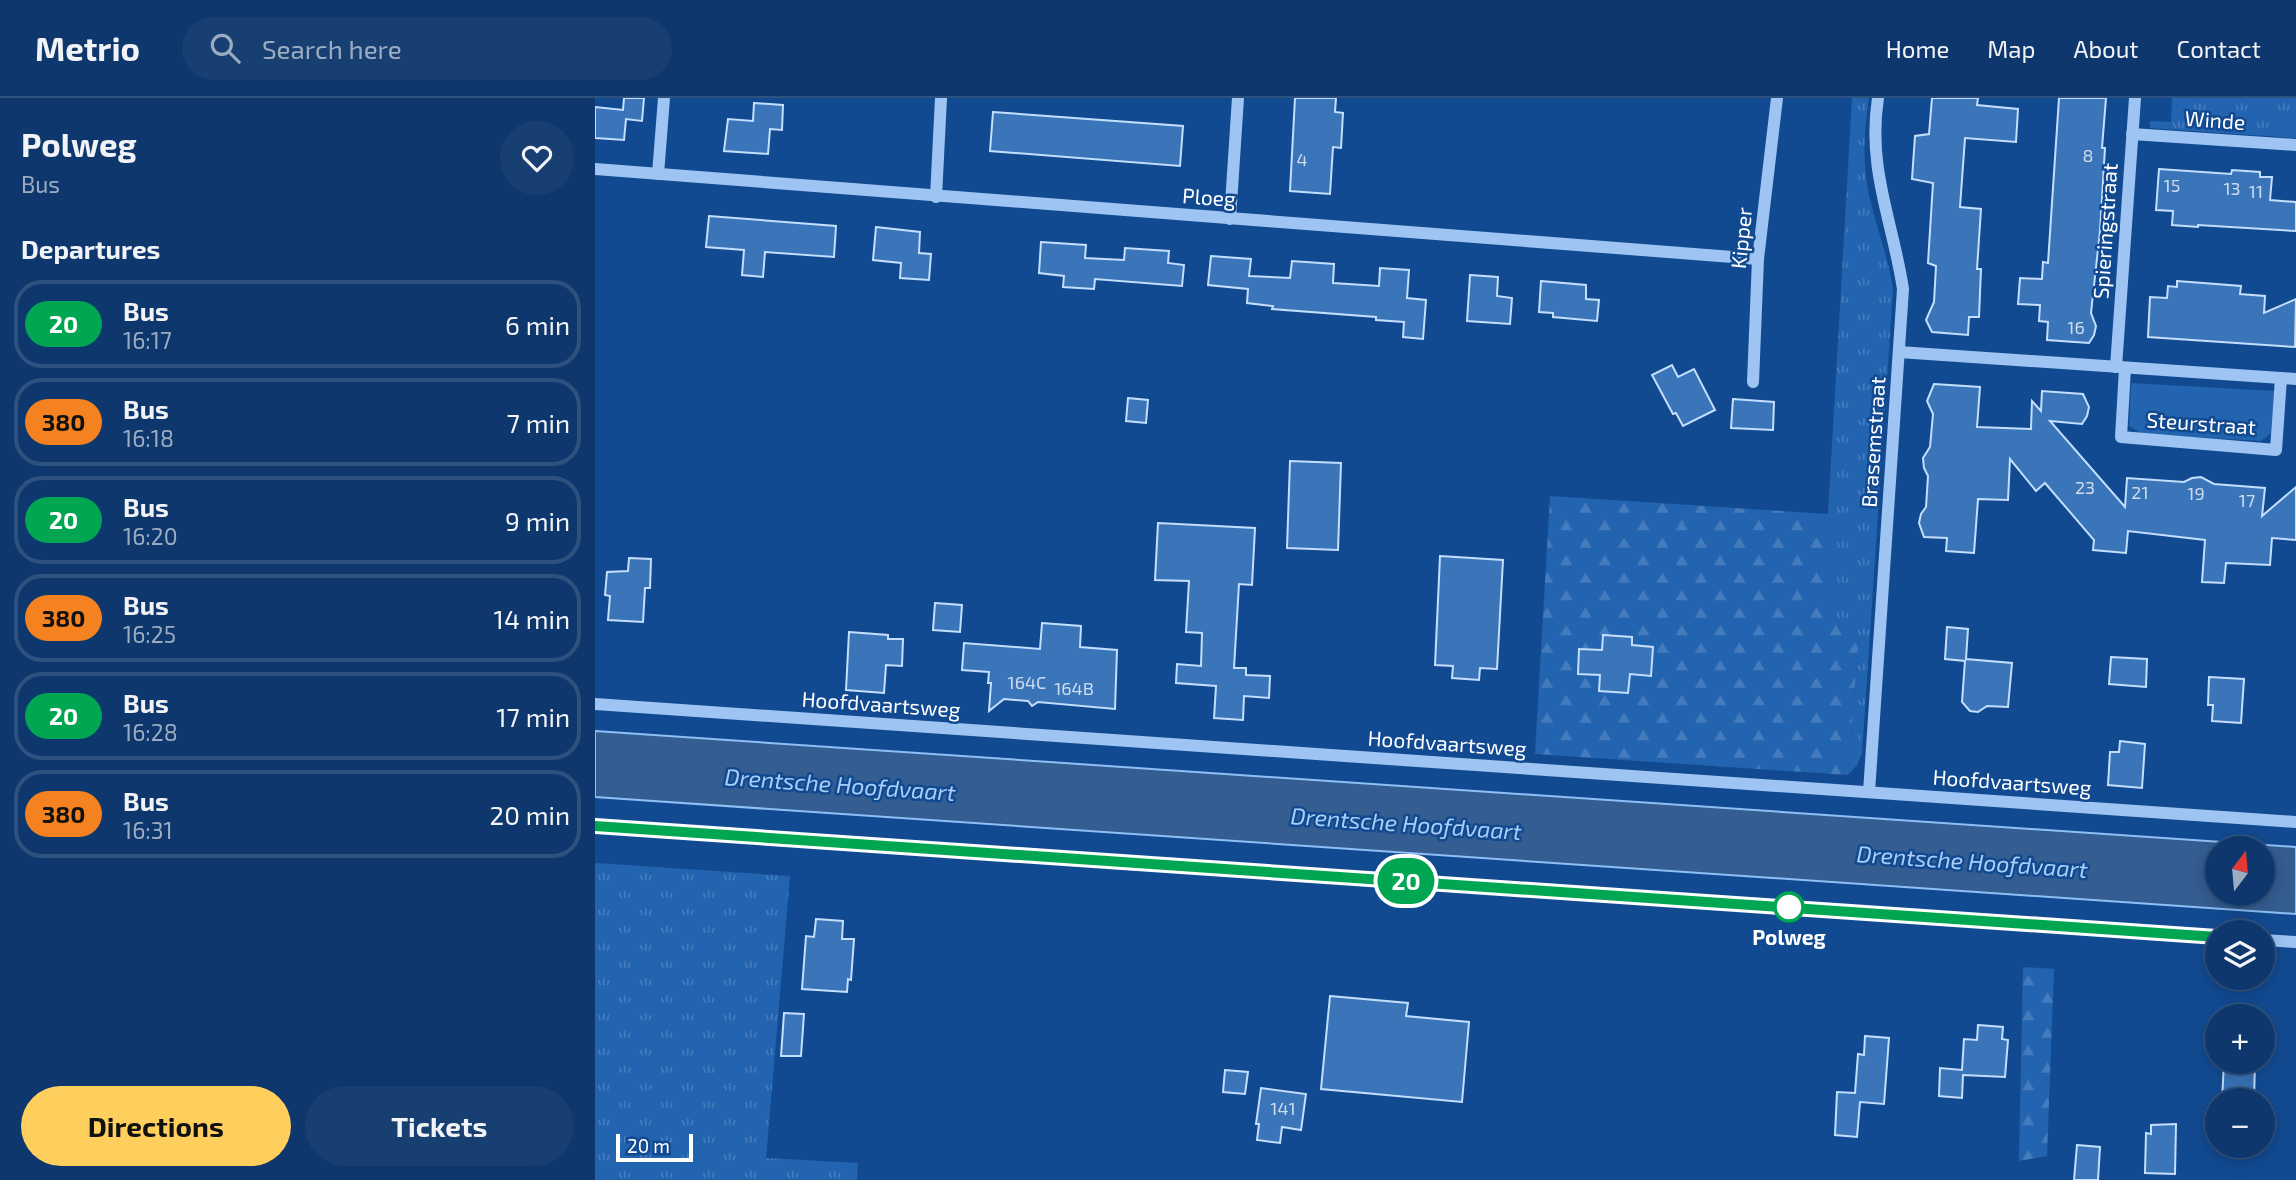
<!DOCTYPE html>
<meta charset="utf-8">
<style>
body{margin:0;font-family:"Exo 2",sans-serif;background:#173f72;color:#f1f3f6;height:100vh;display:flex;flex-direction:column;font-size:26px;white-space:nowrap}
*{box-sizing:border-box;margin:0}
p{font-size:23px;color:#9bacc2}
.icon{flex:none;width:38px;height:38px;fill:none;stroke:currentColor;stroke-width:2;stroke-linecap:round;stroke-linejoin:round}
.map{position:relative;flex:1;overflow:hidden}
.details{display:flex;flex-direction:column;background:#0e386d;width:595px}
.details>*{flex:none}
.badge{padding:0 14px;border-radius:23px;font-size:24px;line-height:46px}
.needle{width:46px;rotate:16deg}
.buttons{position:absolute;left:1610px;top:738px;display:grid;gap:14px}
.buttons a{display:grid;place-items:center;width:70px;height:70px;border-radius:50%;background:#0e386d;box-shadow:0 4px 18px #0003,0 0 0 2px #2e5280;font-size:35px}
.scale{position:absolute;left:21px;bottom:18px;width:77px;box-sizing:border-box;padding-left:7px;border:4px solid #fff;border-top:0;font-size:19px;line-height:24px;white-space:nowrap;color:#fff;-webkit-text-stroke:5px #124a91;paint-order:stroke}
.map>.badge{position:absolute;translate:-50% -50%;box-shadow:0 0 0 4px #fff}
h2{padding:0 21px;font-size:26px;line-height:63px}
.round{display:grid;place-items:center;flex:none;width:74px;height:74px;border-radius:37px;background:#173f72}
.head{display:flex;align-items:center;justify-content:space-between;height:119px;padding:0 21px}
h1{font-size:33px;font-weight:700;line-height:52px}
.cta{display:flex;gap:14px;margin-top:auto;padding:14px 21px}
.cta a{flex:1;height:80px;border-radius:42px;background:#ffcf5e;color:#111;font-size:28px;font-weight:700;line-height:80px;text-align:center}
.cta a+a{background:#173f72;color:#f1f3f6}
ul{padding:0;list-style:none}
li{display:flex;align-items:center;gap:21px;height:88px;margin:0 14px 10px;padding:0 7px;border:4px solid #2e5280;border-radius:28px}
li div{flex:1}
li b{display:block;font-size:26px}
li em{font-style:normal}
li .badge{min-width:77px;font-weight:700;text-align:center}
header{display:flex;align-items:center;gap:42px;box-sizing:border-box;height:98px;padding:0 35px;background:#0e386d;border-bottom:2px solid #2e5280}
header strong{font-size:33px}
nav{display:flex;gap:38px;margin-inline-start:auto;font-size:24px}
.search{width:490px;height:63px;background:#173f72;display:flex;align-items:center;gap:18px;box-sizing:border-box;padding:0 24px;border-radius:38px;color:#9bacc2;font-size:26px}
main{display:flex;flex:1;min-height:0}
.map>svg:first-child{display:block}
</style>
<header>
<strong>Metrio</strong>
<div class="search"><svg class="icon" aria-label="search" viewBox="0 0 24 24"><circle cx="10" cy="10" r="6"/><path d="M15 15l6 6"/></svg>Search here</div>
<nav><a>Home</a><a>Map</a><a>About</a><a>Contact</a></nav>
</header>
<main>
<section class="details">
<div class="head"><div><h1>Polweg</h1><p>Bus</p></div><a class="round"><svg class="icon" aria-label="heart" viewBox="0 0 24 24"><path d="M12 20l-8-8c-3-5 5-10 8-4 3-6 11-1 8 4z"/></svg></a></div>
<h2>Departures</h2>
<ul>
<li><span class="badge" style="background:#00a651;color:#fff">20</span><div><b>Bus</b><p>16:17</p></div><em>6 min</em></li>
<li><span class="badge" style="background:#f58220;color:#111">380</span><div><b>Bus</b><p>16:18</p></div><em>7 min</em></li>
<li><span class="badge" style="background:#00a651;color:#fff">20</span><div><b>Bus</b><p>16:20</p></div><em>9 min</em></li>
<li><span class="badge" style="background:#f58220;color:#111">380</span><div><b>Bus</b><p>16:25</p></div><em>14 min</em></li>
<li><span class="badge" style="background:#00a651;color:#fff">20</span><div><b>Bus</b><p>16:28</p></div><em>17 min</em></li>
<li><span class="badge" style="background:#f58220;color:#111">380</span><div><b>Bus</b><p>16:31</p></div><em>20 min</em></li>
</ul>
<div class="cta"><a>Directions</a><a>Tickets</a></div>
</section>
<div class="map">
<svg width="1701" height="1082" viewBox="0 0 1701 1082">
<defs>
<pattern id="grass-tufts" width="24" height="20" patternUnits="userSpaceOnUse" patternTransform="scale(1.75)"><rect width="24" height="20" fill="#2364b0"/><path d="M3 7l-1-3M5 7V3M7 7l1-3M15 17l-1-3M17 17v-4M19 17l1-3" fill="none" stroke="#447bbc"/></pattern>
<pattern id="forest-firs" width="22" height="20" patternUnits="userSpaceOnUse" patternTransform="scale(1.75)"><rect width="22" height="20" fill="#2364b0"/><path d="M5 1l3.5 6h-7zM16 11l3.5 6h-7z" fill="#447bbc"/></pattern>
</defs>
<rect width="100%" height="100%" fill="#124a91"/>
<!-- grass -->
<g fill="url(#grass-tufts)">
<path d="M1257,0h17c-5,31 -7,65 0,97 7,32 19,61 24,94l-31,464 -5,12 -9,10 11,-140 -31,-19v-102z"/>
<polygon points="1577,0 1701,0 1701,40 1555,30 1555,23 1576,24"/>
<polygon points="0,765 195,778 171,1060 263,1065 262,1082 0,1082"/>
</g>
<!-- forest -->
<g fill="url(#forest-firs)">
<polygon points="955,398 1233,416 1233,518 1264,537 1253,677 940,656"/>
<polygon points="1428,869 1459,871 1452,1058 1424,1063"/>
</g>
<!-- park -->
<polygon fill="#2364b0" points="1536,285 1679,293 1676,335 1666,343 1547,336 1534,328"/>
<!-- water -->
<path fill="#345d91" stroke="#8ebff6" stroke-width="2" fill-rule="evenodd" d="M0,633l1701,116v67l-1701,-117zM1622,751h46v45h-46z"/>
<!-- building -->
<g fill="#3a74b9" stroke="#c4defd" stroke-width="2">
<polygon points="29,0 49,0 47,23 31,21 29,42 0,40 0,9 28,12"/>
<polygon points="700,0 741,0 740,14 748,15 746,50 738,49 735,96 695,93"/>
<polygon points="1337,0 1383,0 1382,7 1423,11 1421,44 1370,40 1365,109 1386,111 1382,171 1386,171 1384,219 1374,219 1373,237 1337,234 1331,222 1339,204 1341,168 1333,165 1338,85 1317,81 1320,38 1334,36"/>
<polygon points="1464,0 1511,0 1507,50 1510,50 1505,133 1496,215 1501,228 1499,237 1494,245 1452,242 1453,224 1444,223 1445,207 1423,206 1425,180 1447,181 1448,164 1453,165"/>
<polygon points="159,5 188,7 187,32 175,31 173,56 129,53 133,21 158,23"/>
<polygon points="398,14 588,28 585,68 395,53"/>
<polygon points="1564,71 1636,76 1637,72 1665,74 1665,79 1677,79 1675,102 1701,104 1701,133 1603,127 1603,129 1577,127 1578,113 1561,112"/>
<polygon points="114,118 241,128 239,159 170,154 168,179 147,177 149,152 111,149"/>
<polygon points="281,129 325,134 324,155 336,156 334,182 305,180 306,165 278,162"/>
<polygon points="446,144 491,147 490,160 529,162 530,150 574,153 573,165 589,167 587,188 500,181 499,191 468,189 469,178 444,175"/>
<polygon points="616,158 656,161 654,178 695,180 697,163 739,166 738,185 784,188 785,170 814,172 812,200 831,202 828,241 808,239 809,224 781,222 781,219 677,211 678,208 652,205 653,191 613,187"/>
<polygon points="875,177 903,179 902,198 917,200 915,226 872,223"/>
<polygon points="946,183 991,187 991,201 1004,202 1002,223 958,219 958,215 944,214"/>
<polygon points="1582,183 1646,188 1645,196 1670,198 1669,215 1701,201 1700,249 1553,239 1555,199 1572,200 1573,188 1582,189"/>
<polygon points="1077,267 1083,279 1099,271 1120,312 1088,328 1081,315 1078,316 1057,277"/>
<polygon points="1339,286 1385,289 1382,329 1436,331 1437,303 1446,313 1447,293 1488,296 1494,309 1492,318 1487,326 1455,323 1530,409 1532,380 1589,384 1597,380 1606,379 1619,386 1670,390 1667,418 1701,389 1701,442 1677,440 1675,467 1631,465 1629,485 1607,484 1610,442 1533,433 1531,455 1498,452 1499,442 1450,385 1441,393 1415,361 1413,402 1383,401 1379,455 1351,453 1352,440 1329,439 1324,425 1326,416 1331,409 1333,378 1329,370 1328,360 1335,349 1338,316 1332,303"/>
<polygon points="533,300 553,302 551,325 531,323"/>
<polygon points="1138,301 1179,304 1178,332 1136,330"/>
<polygon points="695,363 746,365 743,452 692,450"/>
<polygon points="563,425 660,430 657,487 644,486 639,570 651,570 651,577 675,578 674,600 649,598 648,622 619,620 621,588 581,585 582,566 606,568 607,535 591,534 594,483 560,482"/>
<polygon points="845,458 908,462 902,571 885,570 884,582 857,580 858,568 840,567"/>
<polygon points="34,460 56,461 55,490 50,490 48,524 13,522 15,498 10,497 12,474 33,473"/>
<polygon points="340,505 367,507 365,534 338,532"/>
<polygon points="447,525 486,528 485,549 522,552 520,611 443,604 437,608 433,603 409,601 394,613 396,585 393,585 394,574 367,572 369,545 445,551"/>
<polygon points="1352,529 1373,531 1371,561 1417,565 1413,609 1392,608 1383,614 1375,613 1367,604 1370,563 1350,561"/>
<polygon points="254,534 293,537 293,541 308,541 307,568 291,567 289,595 251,592"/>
<polygon points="1008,537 1037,539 1037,547 1058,549 1056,578 1035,576 1033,595 1004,593 1005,577 983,576 984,551 1007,552"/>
<polygon points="1516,559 1552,561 1551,589 1514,586"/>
<polygon points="1614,579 1649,581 1646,625 1617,623 1618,607 1613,607"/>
<polygon points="1525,643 1550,646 1547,690 1513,687 1515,654 1524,654"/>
<polygon points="221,821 248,823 247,841 259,841 256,882 253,881 252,894 207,891 211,838 219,839"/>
<polygon points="735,898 813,905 811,918 874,924 867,1004 726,991"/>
<polygon points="189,915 209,916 206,958 186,958"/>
<polygon points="1383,927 1408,929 1407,941 1413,942 1410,979 1368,977 1367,1000 1344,998 1345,970 1367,972 1369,941 1382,942"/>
<polygon points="1270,938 1294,940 1289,1006 1265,1004 1262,1039 1240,1037 1242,994 1260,995 1263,956 1269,957"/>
<polygon points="1629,964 1660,964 1659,1003 1627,1003"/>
<polygon points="630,972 653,974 650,996 628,994"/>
<polygon points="666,990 711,996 706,1032 687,1029 685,1045 662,1042 664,1026 661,1026"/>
<polygon points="1581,1026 1580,1076 1550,1075 1551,1035 1556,1036 1556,1027"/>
<polygon points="1482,1047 1505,1049 1503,1082 1479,1082"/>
</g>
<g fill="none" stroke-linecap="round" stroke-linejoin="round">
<!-- minor -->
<g stroke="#9dc4f2" stroke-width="12">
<polyline points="1537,36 1701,47"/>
<polyline points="0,71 1163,161"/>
<polyline points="63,76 69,0"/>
<polyline points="341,99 346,0"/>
<polyline points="635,121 643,0"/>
<polyline points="1304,254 1701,281"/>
<polyline points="1521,269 1540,0"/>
<polyline points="1530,270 1526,339 1681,352 1686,280"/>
<polyline points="1158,284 1163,161 1182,0"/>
<polyline points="0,606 1701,724"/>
<path d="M1274,694l34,-503c-10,-67 -36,-120 -25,-191"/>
<polyline points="0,728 1622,839"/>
<polyline points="1668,842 1701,844"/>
</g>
</g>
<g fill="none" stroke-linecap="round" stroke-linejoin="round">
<!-- line casing -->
<g stroke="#fff" stroke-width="16">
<polyline id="line" points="0,728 1622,839"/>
</g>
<!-- line -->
<use href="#line" stroke="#00a651" stroke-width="10"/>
</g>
<!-- markers -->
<circle fill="#fff" stroke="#00a651" stroke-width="3.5" cx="1194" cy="809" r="14"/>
<g text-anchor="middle" stroke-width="5" stroke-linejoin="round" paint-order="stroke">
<!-- number labels -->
<g font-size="18" fill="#cedcee">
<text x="1493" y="64">8</text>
<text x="707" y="68">4</text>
<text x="1577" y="94">15</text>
<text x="1637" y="97">13</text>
<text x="1661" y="100">11</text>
<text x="1481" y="236">16</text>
<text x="1490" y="396">23</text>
<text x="1545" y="401">21</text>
<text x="1601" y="402">19</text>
<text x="1652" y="409">17</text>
<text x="432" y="591">164C</text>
<text x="479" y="597">164B</text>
<text x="688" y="1017">141</text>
</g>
<!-- street labels -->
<g font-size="21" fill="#fff" stroke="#124a91">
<text transform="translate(1620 23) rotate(4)" y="7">Winde</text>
<text transform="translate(614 100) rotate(4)" y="7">Ploeg</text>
<text transform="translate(1511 133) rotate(-86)" y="7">Spieringstraat</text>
<text transform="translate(1147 140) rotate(-84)" y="7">Kipper</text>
<text transform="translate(1606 326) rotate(4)" y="7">Steurstraat</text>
<text transform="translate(1279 344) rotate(-86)" y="7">Brasemstraat</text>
<text transform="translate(286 607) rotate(4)" y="7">Hoofdvaartsweg</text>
<text transform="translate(852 646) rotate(4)" y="7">Hoofdvaartsweg</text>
<text transform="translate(1417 685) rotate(4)" y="7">Hoofdvaartsweg</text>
</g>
<!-- stop labels -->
<g font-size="21" font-weight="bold" fill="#fff" stroke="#124a91">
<text x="1194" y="847">Polweg</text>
</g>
<!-- water labels -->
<g font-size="23" font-style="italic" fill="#a9cef9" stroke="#124a91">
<text transform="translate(245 687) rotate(4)" y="8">Drentsche Hoofdvaart</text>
<text transform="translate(811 726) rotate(4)" y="8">Drentsche Hoofdvaart</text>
<text transform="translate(1377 764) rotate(4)" y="8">Drentsche Hoofdvaart</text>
</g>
</g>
</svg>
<div class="buttons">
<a><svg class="needle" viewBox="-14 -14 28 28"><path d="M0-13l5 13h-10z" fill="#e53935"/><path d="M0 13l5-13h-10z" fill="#9bacc2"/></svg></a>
<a><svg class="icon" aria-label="layers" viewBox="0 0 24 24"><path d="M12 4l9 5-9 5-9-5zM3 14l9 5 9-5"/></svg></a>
<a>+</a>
<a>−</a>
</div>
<div class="scale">20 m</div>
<b class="badge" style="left:811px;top:783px;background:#00a651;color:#fff">20</b>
</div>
</main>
